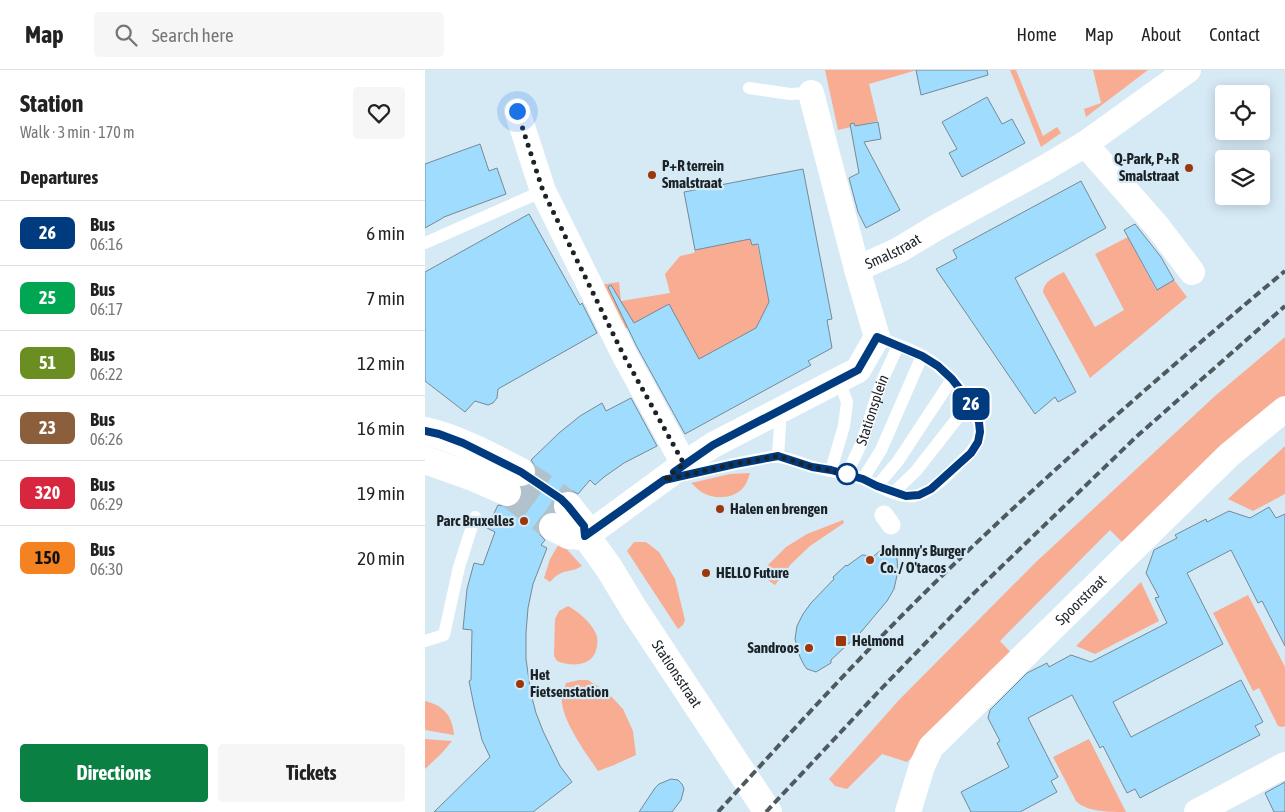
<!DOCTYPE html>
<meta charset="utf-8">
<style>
body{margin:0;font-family:"Asap Condensed",sans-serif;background:#f6f6f6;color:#222;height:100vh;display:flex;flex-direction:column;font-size:19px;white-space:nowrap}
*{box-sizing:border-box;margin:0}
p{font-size:16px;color:#767676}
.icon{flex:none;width:28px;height:28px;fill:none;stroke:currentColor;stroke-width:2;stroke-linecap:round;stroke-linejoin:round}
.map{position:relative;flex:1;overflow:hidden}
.drawer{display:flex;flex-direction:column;background:#fff;width:425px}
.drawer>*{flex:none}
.badge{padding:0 10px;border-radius:8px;font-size:18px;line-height:32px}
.fabs{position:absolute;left:790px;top:15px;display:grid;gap:10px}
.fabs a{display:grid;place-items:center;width:55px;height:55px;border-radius:5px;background:#fff;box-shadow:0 2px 12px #0003;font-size:25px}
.you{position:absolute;width:25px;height:25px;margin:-12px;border:4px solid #fff;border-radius:50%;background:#1a73e8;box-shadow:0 0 0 8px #1a73e833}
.map>.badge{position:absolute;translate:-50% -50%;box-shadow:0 0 0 2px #fff}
h2{padding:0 20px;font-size:19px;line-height:45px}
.round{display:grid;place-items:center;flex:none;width:52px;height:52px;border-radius:5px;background:#f6f6f6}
.summary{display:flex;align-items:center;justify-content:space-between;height:85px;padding:0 20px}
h1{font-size:24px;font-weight:700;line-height:38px}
.primary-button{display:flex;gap:10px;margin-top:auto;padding:10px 20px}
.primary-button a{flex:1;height:58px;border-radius:5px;background:#0b8043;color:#fff;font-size:20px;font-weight:700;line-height:58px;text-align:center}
.primary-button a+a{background:#f6f6f6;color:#222}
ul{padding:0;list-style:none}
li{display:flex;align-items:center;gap:15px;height:65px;padding:0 20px;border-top:1px solid #e0e0e0}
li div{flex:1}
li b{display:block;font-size:19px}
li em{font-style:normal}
li .badge{min-width:55px;font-weight:700;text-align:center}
header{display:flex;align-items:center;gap:30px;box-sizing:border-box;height:70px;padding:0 25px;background:#fff;border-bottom:1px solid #e0e0e0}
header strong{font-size:24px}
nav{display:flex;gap:28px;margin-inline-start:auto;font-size:18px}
.search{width:350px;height:45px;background:#f6f6f6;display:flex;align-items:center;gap:12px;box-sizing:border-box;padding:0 18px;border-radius:5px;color:#767676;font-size:19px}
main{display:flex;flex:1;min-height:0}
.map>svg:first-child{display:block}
</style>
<header>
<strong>Map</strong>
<div class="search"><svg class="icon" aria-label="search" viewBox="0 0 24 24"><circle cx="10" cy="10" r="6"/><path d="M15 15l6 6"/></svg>Search here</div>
<nav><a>Home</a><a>Map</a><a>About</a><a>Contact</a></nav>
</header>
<main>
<section class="drawer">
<div class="summary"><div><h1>Station</h1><p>Walk · 3 min · 170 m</p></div><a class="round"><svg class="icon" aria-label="heart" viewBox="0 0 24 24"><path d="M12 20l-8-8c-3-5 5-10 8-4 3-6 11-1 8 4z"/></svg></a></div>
<h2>Departures</h2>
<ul>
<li><span class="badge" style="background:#003b80;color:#fff">26</span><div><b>Bus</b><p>06:16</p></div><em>6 min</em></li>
<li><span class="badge" style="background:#00a651;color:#fff">25</span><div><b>Bus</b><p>06:17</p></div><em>7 min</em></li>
<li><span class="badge" style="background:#6b8e23;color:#fff">51</span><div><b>Bus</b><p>06:22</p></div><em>12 min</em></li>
<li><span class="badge" style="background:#8b5e3c;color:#fff">23</span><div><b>Bus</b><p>06:26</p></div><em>16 min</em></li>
<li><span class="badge" style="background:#d7263d;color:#fff">320</span><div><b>Bus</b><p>06:29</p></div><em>19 min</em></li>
<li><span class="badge" style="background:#f58220;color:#111">150</span><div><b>Bus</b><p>06:30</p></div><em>20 min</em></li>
</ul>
<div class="primary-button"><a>Directions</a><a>Tickets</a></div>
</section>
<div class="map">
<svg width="860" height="742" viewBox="0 0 860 742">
<rect width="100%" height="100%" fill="#d6eaf6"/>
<!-- green -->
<g fill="#f8ac92">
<polygon points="400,0 492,0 444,14 453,51 413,60"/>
<polygon points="585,0 591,0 618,66 632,57 636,63 616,77"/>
<polygon points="668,0 723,0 661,47 659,39 676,33"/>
<path d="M703,167l28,53 18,-10 13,17 -97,81 -47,-86c1,-11 11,-15 21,-20l31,55 29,-17 -29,-56z"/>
<polygon points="325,169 327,175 332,174 344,229 348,228 336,261 274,289 244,235 193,263 169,216 194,212 196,231 245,223 240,204 255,186 269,183 270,180"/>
<polygon points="860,267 860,328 701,476 685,460 575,571 588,585 482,692 457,684 422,719 410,716 404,709 473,631 610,493 790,326"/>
<polygon points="860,376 860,424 828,441 803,429"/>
<path d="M325,403c-2,6 -4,13 -9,17 -10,9 -27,9 -38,3 -4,-2 -8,-7 -12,-10l39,-9z"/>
<polygon points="418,450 419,453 385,476 366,494 350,515 334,504 361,477 382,464"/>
<path d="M135,472l22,24c-12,8 -19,1 -32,16l-6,-4 6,-19z"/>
<polygon points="209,472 221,472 234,482 250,509 260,550 258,555 253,559 202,481"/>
<polygon points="716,512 734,551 670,584 651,576"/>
<polygon points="823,525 860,597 860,656 857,657 853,656 834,618 828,621 788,543"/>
<path d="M143,536c11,6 26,19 29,31 1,6 0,11 -2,16 -6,14 -26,13 -38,8l-3,-5 1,-37 4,-8z"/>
<path d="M154,610h9l19,12 16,17 10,22 3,24 -22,10 -16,6c-12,-18 -40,-55 -36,-77 1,-4 3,-7 4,-11z"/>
<path d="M0,631c19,5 27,14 29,34l-29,-5z"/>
<polygon points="0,669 27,671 17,683 0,699"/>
<path d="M664,669l37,73c-16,0 -40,0 -50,-11l-23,-44z"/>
</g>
<!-- building -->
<g fill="#9fdcfe" stroke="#778994">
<polygon points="491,0 562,0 563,5 496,25"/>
<polygon points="562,27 577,54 587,49 600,73 537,107 524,83 532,79 517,52"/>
<polygon points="453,52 456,69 439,72 475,140 441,158 433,142 424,108 434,103 425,54 429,53 430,56"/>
<polygon points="55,74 64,101 72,98 81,124 19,147 16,149 0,158 0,94"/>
<polygon points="378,99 407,249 402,250 407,278 383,291 386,295 260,364 212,277 183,217 186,215 209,253 244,234 274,289 331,258 344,232 333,174 327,175 325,169 270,180 259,122"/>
<polygon points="656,111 681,158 590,208 651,322 633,332 630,327 610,344 511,199 532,188 528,180"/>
<polygon points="104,144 155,235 157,233 172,263 73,319 72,328 68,333 63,335 50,331 40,342 0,311 0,202"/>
<polygon points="710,154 736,187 749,210 732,220 699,160"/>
<polygon points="206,328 232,376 199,393 179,407 170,415 165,410 153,424 148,421 141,421 134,424 128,431 128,438 129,442 119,444 114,450 112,457 115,465 120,470 116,475 122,478 108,514 103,538 101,563 101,589 106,624 111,643 118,661 135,696 147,712 108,742 9,742 65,687 57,670 49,636 44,611 46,610 47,560 38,559 42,519 49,493 58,495 70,462 62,458 73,435 84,437 91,435 96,429 98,421 97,418 105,415 110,409 112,401 109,394 106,390 134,363 155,346 177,333 181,341"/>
<polygon points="844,437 851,448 860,444 860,576 837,531 833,533 806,480 762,503 798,574 688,632 706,667 816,610 838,652 830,656 835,665 715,728 710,719 702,723 678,676 675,678 647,625 603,648 633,707 626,711 632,722 595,742 546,742 536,722 584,697 572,673 575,671 563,648 565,640 602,603 622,593 624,597 646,585 666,592 742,553 730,528 734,527 721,503 729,480 752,468 750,465 781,449 782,452 804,441 825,448"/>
<polygon points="464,478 469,482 472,489 473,501 469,519 462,531 436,562 406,590 406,593 391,602 382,599 379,595 375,587 370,569 372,556 378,544 386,533 409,509 408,507 421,495 422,496 437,485 449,486 457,479"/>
<polygon points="246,709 253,710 257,714 259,719 256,730 247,742 214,742 230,718 234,714"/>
<polygon points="860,712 860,742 849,742 840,723"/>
</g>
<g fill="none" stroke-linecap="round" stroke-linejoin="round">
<!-- tertiary-tunnel -->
<g stroke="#b1c2cd" stroke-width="28" stroke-dasharray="28 14" stroke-linecap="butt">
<polyline points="96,402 136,429 143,436"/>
<polyline points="82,422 128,457"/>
</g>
<!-- service -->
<g stroke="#fff" stroke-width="12">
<polyline points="324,18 365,24 386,23"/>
<polyline points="0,173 118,121"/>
<polyline points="348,343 355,355 353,386"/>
<polyline points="406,400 419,356 422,332 414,310"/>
<path id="s1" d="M422,404l15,-32 19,-59 17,-37"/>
<path d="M255,406c25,-6 50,-11 75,-16 7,-1 15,-4 22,-3 9,0 23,6 33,9 17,5 34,7 51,12 15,6 37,21 53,18 20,-4 35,-23 49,-36 12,-11 22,-25 14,-42 -11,-25 -30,-48 -54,-62 -14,-8 -31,-13 -46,-19"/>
<polyline points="438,409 456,380 497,286"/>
<polyline points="452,416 473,391 527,309"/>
<polyline points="469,422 491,401 545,332"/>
<polyline points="0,571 19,565 34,497 50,447"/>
</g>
<!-- pedestrian -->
<polyline stroke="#fff" stroke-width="19" points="459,445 466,455"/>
<!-- minor -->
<g stroke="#fff" stroke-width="26">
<polyline points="92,41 118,121 199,284 259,394"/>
<polyline points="660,74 732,156 767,202"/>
<path id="s2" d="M432,199l42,-19 40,-24 106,-58 40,-24 103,-74"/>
<polyline points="161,466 259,394 288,375 433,300 452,267 432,199 386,23"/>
<path id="s3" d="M483,742l14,-46 9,-19 298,-292 56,-46"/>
<polyline points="772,742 860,695"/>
</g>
<!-- tertiary -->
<g stroke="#fff" stroke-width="28">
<path d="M0,361c34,8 65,25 96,41"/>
<polyline points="0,390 48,407 82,422"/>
<path id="s4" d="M143,436l16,20 2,10 23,32 26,43 133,201"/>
<polyline points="128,457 143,465 161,466"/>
</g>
<!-- rail -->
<g stroke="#4f5a60" stroke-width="4" stroke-dasharray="8 4" stroke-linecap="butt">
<path d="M293,742c75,-82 150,-165 231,-243 108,-104 221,-202 336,-298"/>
<polyline points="341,742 456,619 547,525 711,367 860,236"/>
</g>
</g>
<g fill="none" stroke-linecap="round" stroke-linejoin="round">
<!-- line casing -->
<g stroke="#fff" stroke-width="11">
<polyline id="line" points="0,361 14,364 38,373 96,402 136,429 143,436 159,456 160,466 239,410 310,394 353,386 387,397 406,400 438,409 452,416 481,426 494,425 506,419 546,383 553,372 555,362 554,352 545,332 527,309 513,296 497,286 452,267 433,300 288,375 249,402"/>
</g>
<!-- line -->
<use href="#line" stroke="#003b80" stroke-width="8"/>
<!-- walk -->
<polyline stroke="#1c2327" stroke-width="5" stroke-dasharray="0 9" points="92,41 118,121 198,284 259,394 239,410 310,394 353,386 387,397 422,404"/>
</g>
<!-- markers -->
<g fill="#9c360c" stroke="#d6eaf6" stroke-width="2">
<circle cx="764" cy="98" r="5"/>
<circle cx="227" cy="105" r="5"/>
<circle cx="295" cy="439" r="5"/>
<circle cx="99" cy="451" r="5"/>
<circle cx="445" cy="490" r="5"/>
<circle cx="281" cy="503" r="5"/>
<rect x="410" y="565" width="12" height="12" rx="2.5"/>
<circle cx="384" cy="578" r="5"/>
<circle cx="95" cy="614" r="5"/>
</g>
<circle fill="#fff" stroke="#003b80" stroke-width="2.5" cx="422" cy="404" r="10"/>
<g text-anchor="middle" stroke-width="4.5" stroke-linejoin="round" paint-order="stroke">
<!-- poi labels -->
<g font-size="15" font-weight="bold" fill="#1c2327" stroke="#d6eaf6" text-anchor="start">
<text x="754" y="94" text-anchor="end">Q-Park, P+R<tspan x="754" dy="17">Smalstraat</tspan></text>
<text x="237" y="101">P+R terrein<tspan x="237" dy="17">Smalstraat</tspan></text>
<text x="305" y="444">Halen en brengen</text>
<text x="89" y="456" text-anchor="end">Parc Bruxelles</text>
<text x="455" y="486">Johnny's Burger<tspan x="455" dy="17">Co. / O'tacos</tspan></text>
<text x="291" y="508">HELLO Future</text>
<text x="427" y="576">Helmond</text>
<text x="374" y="583" text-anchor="end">Sandroos</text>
<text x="105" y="610">Het<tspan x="105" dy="17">Fietsenstation</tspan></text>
</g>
<!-- street labels -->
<g font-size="15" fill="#1c2327" stroke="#d6eaf6">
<text dy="5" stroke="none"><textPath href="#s2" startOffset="40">Smalstraat</textPath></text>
<text dy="5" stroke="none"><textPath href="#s1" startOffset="69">Stationsplein</textPath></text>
<text dy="5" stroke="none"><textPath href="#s3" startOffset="279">Spoorstraat</textPath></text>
<text dy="5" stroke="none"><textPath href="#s4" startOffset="201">Stationsstraat</textPath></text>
</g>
</g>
</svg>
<div class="fabs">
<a><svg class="icon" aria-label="locate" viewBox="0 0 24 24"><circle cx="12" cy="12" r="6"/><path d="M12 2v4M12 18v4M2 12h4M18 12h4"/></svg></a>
<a><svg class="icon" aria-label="layers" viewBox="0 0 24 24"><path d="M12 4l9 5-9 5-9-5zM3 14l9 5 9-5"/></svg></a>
</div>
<div class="you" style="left:92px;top:41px"></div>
<b class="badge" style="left:546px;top:334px;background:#003b80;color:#fff">26</b>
</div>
</main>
